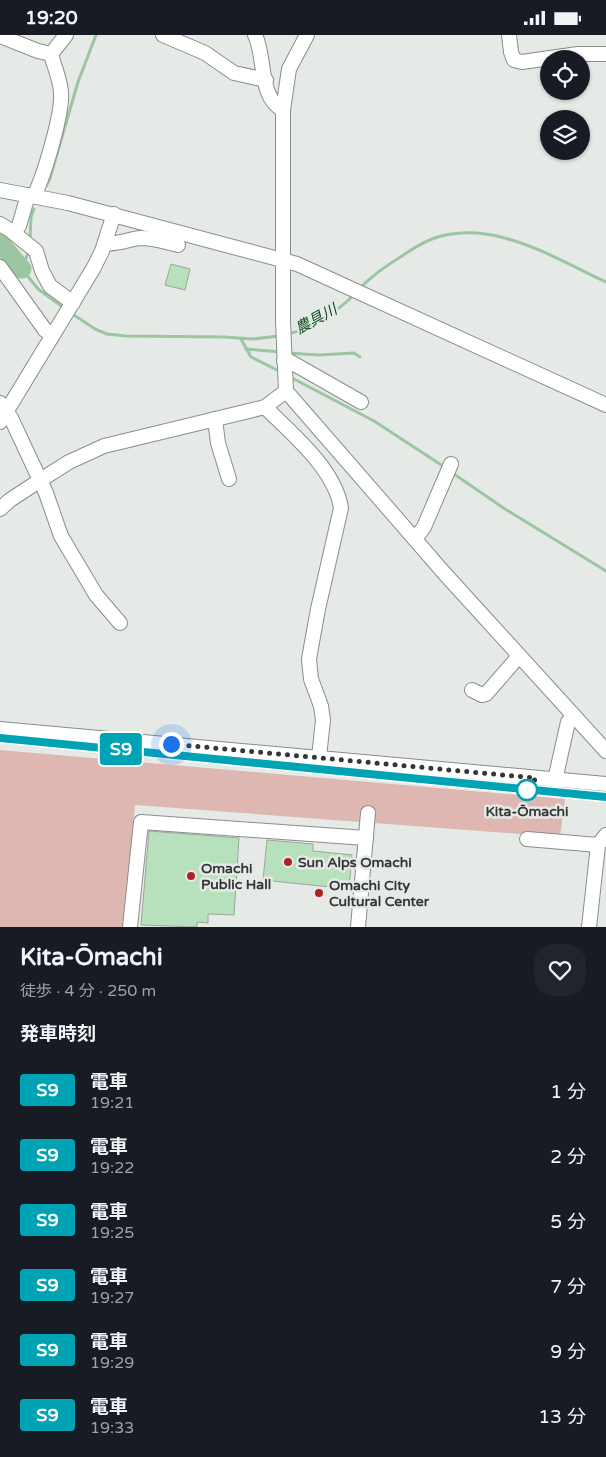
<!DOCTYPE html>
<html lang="ja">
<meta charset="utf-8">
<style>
body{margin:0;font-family:"Varela Round","Noto Sans JP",sans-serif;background:#20242c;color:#f1f3f6;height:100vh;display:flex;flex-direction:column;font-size:19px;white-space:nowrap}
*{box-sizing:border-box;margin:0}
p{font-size:16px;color:#9ea1a6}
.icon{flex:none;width:28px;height:28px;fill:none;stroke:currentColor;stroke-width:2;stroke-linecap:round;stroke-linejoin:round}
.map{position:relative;height:892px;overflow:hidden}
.sheet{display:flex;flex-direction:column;background:#171b24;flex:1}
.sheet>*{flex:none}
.badge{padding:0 10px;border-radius:4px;font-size:18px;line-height:32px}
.controls{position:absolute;left:540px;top:15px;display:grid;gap:10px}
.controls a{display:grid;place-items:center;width:50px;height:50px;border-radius:50%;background:#171b24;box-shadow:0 1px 4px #0004;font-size:25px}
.you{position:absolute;width:25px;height:25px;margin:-12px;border:4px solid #fff;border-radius:50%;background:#1a73e8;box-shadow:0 0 0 8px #1a73e833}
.map>.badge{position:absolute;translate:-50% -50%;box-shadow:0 0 0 2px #fff}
h2{padding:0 20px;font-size:19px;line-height:45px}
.round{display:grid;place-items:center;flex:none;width:52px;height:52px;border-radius:20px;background:#20242c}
.head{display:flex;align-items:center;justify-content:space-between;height:85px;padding:0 20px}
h1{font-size:24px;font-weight:700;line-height:38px}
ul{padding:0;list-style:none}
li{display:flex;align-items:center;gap:15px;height:65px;padding:0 20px}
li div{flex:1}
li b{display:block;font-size:19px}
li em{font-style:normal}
li .badge{min-width:55px;font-weight:700;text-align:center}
.status{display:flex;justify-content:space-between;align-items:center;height:35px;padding:0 25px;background:#171b24;direction:ltr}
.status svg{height:14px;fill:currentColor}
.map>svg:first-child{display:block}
</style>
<div class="status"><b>19:20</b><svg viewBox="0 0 49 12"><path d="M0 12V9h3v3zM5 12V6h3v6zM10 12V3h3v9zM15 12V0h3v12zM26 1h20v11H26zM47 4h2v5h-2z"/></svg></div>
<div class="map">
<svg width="606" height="892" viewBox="0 0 606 892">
<rect width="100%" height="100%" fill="#e5eae6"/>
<!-- green -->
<polygon fill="#deb7b2" points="0,715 565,764 560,802 135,770 124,892 0,892"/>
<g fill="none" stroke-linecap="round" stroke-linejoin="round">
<!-- stream -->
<g stroke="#9cc6a2" stroke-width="3">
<polyline points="46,151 50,143 78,47 96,0"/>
<polyline points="30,206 31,182 34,174"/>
<polyline points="29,215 22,234 38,254 64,273"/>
<path d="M360,253c13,-13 27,-23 42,-32 10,-7 20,-13 30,-17 59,-22 122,19 174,43"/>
<polyline points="71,278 95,294 107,299 126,301 224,302 253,304 279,301"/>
<path d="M287,299c26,-5 48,-21 67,-39"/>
<polyline points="241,304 251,322 277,335"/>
<polyline points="246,314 281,317"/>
<polyline points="287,318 319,320 354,318 360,322"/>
<polyline points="294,344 374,386 446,433"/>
<polyline points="451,437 505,474 606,536"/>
</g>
<!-- river -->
<polyline stroke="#9cc6a2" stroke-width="19" points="0,208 22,234"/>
</g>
<!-- building -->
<g fill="#b7e1bc" stroke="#9fa4a0">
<polygon points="171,229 190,234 185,255 165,250"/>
<polygon points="149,796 239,803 234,880 208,879 208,888 197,887 197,892 141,890"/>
<polygon points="267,805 313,809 313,816 352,820 349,854 263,845"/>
</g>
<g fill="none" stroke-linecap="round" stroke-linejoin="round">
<!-- minor casing -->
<g stroke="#898e8a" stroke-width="16">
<g id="minor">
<polyline points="163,0 205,18 234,38 266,45"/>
<path d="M255,0c11,22 3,62 28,75"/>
<polyline points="307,0 289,34 283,75 283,286 286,356 445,539 606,716"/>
<polyline points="509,0 511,17 514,25 522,27 578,19 606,19"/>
<polyline points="0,1 38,16 51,19 66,0"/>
<polyline points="0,155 68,168 297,229 606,370"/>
<path d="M34,161c10,-20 29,-83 27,-104 -1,-13 -7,-26 -10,-38"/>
<polyline points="0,189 10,195 36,216 42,236 50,251 73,268"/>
<polyline points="14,198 19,191 28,160"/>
<path d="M105,208c13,2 23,-4 36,-5 13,0 25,4 37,7"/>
<polyline points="0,232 45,295 52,300"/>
<polyline points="284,326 289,326 361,367"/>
<polyline points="0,368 11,383 46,458 61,501 96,560 120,588"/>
<path d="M265,372c27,27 70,62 76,101l-23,101 -9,50 2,20 10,27 2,14 -4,37"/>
<polyline points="215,384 218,408 229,444"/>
<polyline points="0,387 93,234 102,216 114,179"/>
<polyline points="0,474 10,465 39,446 69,427 104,411 265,372 286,356"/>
<polyline points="415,504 424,492 451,429"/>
<polyline points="472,655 482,660 486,659 519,621"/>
<polyline points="0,694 606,749"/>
<polyline points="555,745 568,687 574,681"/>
<polyline points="527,804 598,810"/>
<polyline points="130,892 141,787 366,803"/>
<polyline points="358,892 368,778"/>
<polyline points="589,892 598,810 606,800"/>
</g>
</g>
<!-- minor -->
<use href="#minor" stroke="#fff" stroke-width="14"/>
<!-- rail casing -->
<g stroke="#5d605e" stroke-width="5">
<polyline id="rail" points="0,703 606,762"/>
</g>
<!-- rail -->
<use href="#rail" stroke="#e5eae6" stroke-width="3" stroke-dasharray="9" stroke-linecap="butt"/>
</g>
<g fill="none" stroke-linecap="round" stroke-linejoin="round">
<!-- line casing -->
<g stroke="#fff" stroke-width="11">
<polyline id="line" points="0,703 606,762"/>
</g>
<!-- line -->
<use href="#line" stroke="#00a3b4" stroke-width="8"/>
<!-- walk -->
<polyline stroke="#353736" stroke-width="5" stroke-dasharray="0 9" points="171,709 536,743 527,755"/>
</g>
<!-- markers -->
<circle fill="#fff" stroke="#00a3b4" stroke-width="2.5" cx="527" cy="755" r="10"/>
<g fill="#b12024" stroke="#e5eae6" stroke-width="2">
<circle cx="288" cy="827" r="5"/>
<circle cx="191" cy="841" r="5"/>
<circle cx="319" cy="858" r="5"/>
</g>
<g text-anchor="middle" stroke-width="5" stroke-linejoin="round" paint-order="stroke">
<!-- stop labels -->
<g font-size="14" font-weight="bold" fill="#353736" stroke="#e5eae6">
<text x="527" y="781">Kita-Ōmachi</text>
</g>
<!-- poi labels -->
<g font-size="14" font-weight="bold" fill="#353736" stroke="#e5eae6" text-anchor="start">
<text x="298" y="832">Sun Alps Omachi</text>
<text x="201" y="838">Omachi<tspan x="201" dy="16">Public Hall</tspan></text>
<text x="329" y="855">Omachi City<tspan x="329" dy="16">Cultural Center</tspan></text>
</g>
<!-- water labels -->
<g font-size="15" font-style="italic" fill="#094b1d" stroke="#e5eae6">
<text transform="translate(316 284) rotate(-29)" y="5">農具川</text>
</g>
</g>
</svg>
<div class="controls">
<a><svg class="icon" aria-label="locate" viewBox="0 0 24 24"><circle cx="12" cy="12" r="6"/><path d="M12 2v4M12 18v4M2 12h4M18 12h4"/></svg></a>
<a><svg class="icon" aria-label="layers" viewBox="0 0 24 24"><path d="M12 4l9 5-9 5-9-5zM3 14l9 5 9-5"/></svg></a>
</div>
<div class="you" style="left:171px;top:709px"></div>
<b class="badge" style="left:121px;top:714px;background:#00a3b4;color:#fff">S9</b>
</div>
<section class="sheet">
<div class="head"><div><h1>Kita-Ōmachi</h1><p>徒歩 · 4 分 · 250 m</p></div><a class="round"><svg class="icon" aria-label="heart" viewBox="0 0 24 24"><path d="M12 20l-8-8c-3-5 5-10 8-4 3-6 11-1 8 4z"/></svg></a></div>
<h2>発車時刻</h2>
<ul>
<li><span class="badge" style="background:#00a3b4;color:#fff">S9</span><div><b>電車</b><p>19:21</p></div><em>1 分</em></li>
<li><span class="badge" style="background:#00a3b4;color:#fff">S9</span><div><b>電車</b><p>19:22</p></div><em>2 分</em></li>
<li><span class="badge" style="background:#00a3b4;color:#fff">S9</span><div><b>電車</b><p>19:25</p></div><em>5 分</em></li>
<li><span class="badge" style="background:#00a3b4;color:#fff">S9</span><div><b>電車</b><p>19:27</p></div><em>7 分</em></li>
<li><span class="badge" style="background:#00a3b4;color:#fff">S9</span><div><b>電車</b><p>19:29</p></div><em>9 分</em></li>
<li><span class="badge" style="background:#00a3b4;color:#fff">S9</span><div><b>電車</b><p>19:33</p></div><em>13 分</em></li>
</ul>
</section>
